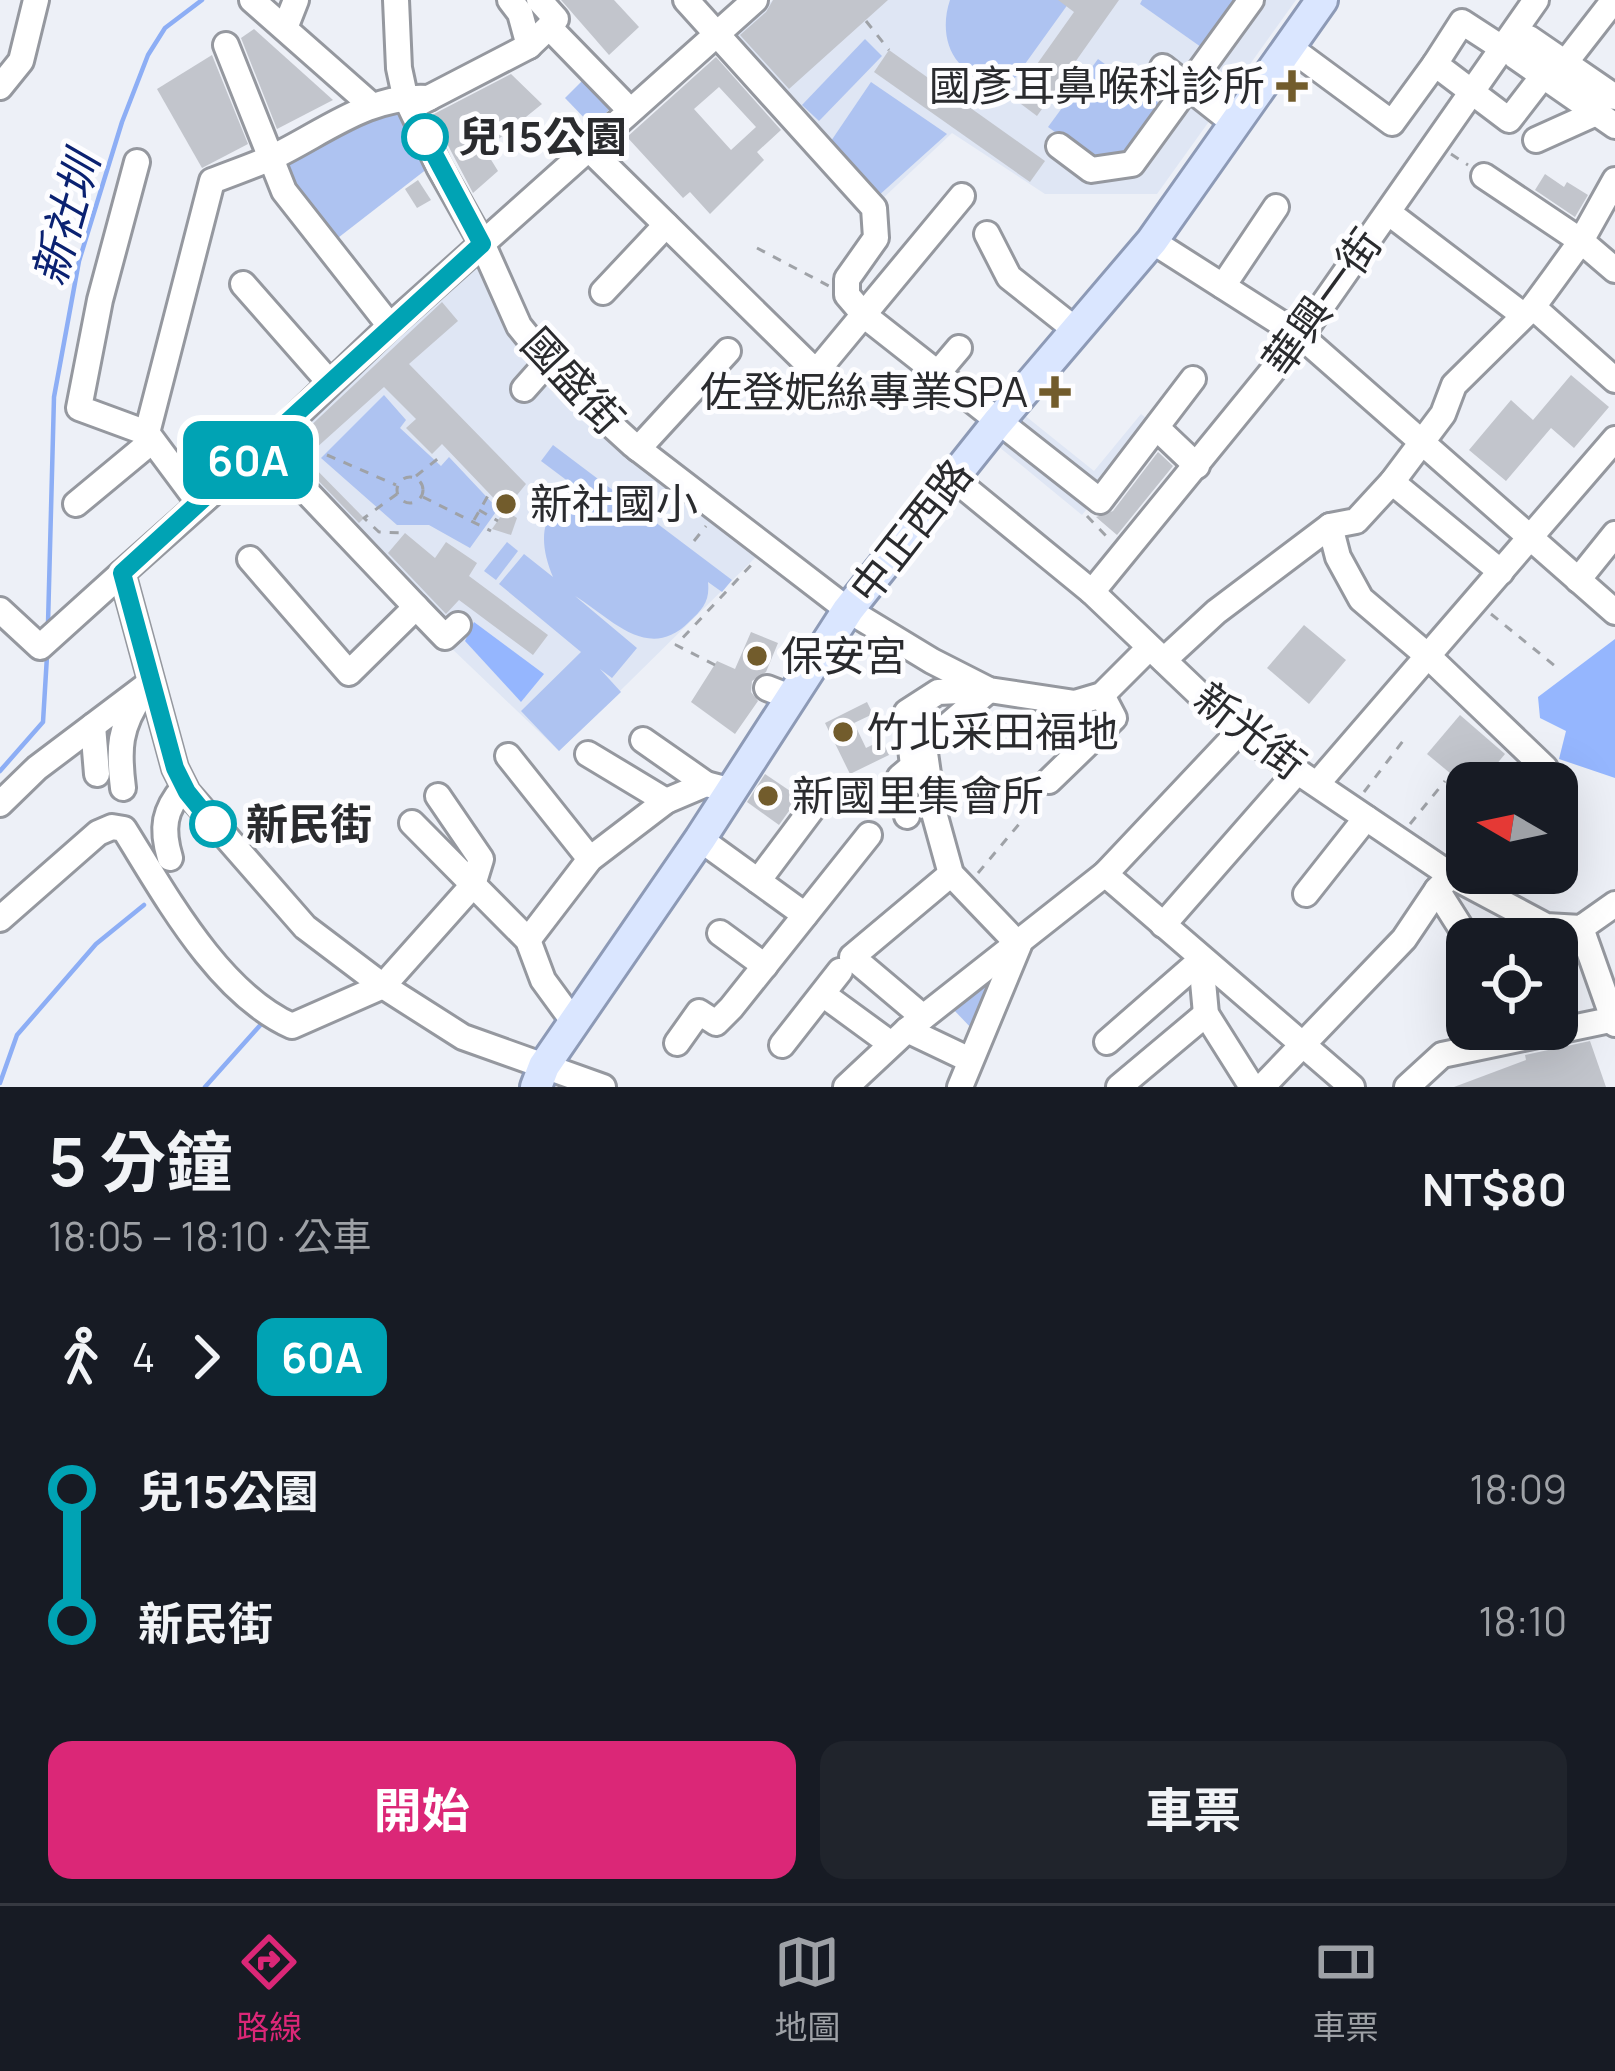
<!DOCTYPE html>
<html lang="zh-TW">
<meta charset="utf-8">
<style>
body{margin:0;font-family:Manrope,"Noto Sans TC",sans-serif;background:#20242c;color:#f1f3f6;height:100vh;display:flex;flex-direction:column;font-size:45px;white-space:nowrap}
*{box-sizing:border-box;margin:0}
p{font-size:39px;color:#9ea1a6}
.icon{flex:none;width:66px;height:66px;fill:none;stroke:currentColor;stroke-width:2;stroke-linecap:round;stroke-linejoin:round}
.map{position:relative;height:1087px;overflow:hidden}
.drawer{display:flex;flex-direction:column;background:#171b24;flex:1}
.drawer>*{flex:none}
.badge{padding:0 24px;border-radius:18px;font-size:42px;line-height:78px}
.needle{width:78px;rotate:279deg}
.fabs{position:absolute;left:1446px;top:762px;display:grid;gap:24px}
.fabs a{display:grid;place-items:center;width:132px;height:132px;border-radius:24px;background:#171b24;box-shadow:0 12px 48px #0002;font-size:60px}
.map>.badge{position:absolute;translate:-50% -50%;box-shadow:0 0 0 6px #fff}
.legs{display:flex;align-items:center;gap:18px;height:132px;padding:0 48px;font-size:39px}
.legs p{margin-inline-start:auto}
.summary{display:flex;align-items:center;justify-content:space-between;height:204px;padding:0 48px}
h1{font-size:66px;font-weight:700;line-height:90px}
.primary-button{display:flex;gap:24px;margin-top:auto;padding:24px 48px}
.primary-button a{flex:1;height:138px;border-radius:24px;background:#db2777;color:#fff;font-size:48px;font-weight:700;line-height:138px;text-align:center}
.primary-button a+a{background:#20242c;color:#f1f3f6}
ul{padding:0 48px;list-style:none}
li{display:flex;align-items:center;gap:42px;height:132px;font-size:45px}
li i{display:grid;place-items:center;width:18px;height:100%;margin:0 15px;background:currentColor}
li i::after{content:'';width:30px;height:30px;margin:-15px;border:9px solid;border-radius:50%;background:#171b24}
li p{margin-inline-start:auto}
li:first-child i{background:linear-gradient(#0000 50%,currentColor 0)}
li:last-child i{background:linear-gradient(currentColor 50%,#0000 0)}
.menu{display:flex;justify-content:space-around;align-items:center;height:168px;border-top:3px solid #363941;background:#171b24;font-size:33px;color:#9ea1a6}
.menu a{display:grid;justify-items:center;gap:6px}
.menu .on{color:#db2777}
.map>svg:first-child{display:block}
</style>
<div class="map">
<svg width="1615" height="1087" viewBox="0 0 1615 1087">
<rect width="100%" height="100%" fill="#edf0f7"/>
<!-- built -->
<g fill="#dfe6f4">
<polygon points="773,0 1296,0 1157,194 1045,194 952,133 878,203 727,41"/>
<polygon points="479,256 512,334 555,389 622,450 758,555 559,751 424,622 268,450"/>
<polygon points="1018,410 1094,471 1141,414 1155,425 1082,515 993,442"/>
</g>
<!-- green -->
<g fill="#aec3f1">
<path d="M950,0h121l-69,96 -10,-8 7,-10c-45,2 -62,-40 -49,-78z"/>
<polygon points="1142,0 1234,0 1201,47 1140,4"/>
<polygon points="865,39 882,56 819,121 802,105"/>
<polygon points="1098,59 1167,109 1136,150 1094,160 1048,127"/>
<polygon points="583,80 610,109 592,126 565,98"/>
<polygon points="871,82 947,134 877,197 829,144"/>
<polygon points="404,104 432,165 334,241 280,160"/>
<polygon points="384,395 406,420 400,428 441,466 449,457 498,509 470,548 429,525 397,525 321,458"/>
<path d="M553,445l179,135 -10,12 -14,-10c2,19 -5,27 -19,40 -41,41 -78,-4 -114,-26l62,52 -25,30 -12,-9 21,23 -62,59 -38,-40 60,-59 -82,-68 25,-30 29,23c-16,-38 -13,-71 28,-86l-40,-30z"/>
<polygon points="507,542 518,551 496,580 484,571"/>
<polygon points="1004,968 976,1033 951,1007"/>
</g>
<!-- forest -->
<g fill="#95b6fe">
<polygon points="474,622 544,674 521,702 465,641"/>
<polygon points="1615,639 1615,778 1559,759 1566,731 1540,718 1538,697"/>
</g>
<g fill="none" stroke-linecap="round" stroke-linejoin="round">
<!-- stream -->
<g stroke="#8daef5" stroke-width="4.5">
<polyline points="48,624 54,397 79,261 122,122 148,55 165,28 202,0"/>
<polyline points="0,771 43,722 47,656"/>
<polyline points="0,1083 17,1035 96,944 144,905"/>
<polyline points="205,1087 264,1021"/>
</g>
</g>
<!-- building -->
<g fill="#c2c5cc" fill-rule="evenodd">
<polygon points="561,0 614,0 639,27 609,55"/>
<polygon points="773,0 888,0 789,89 740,35 766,12"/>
<polygon points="1058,0 1119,0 1037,116 1013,98 1074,12"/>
<polygon points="254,29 333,100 277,129 241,38"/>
<polygon points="889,50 1045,161 1030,182 874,72"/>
<polygon points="212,55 248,144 202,168 157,89"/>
<path d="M716,57l65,73 -24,22 7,8 -54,54 -20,-22 -7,6 -56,-61zM719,87l37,40 -25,23 -37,-41z"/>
<polygon points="511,74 542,104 485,150 498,171 473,193 432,115"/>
<polygon points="1545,174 1564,187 1567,182 1588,195 1575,217 1535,190"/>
<polygon points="418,180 431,200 417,208 405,189"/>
<polygon points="442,302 458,321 409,364 526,484 505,510 442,444 432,454 406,428 416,419 384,387 305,458 364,518 359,523 287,448"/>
<polygon points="1571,375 1609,407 1574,448 1551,428 1506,481 1469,450 1511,400 1533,420"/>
<polygon points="1158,452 1173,466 1117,535 1096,517 1113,511"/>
<polygon points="505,510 517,518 511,535 492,529"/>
<polygon points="405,533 435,558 446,542 477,563 469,576 548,635 533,655 459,600 446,614 388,553"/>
<polygon points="1304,625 1346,660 1309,704 1267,668"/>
<polygon points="751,632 778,643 766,672 752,681 751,692 758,701 735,734 691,702 717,661 735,669"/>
<polygon points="867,702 873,714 854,723 866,748 882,740 889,755 850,774 825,723"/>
<polygon points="1460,715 1505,754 1481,783 1462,783 1427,754"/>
<polygon points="765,774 799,797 779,825 747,802"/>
<polygon points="1590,1041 1606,1087 1454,1087 1526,1060 1525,1055"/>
</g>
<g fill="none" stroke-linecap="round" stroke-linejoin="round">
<!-- minor casing -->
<g stroke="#95989f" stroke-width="30">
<g id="minor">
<polyline points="252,0 370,104"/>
<polyline points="396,0 399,68 405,96 439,167 482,243 519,326 565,383 632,444 848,610 932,661 989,690 1075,703 1102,695 1149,648"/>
<polyline points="510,0 520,13 529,46"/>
<polyline points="539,0 556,19 549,27 621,101"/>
<polyline points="686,0 874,208 876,238 847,279 847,295 865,316 1100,501 1193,379"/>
<polyline points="285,28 296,0"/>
<polyline points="226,45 284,191 390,326"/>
<polyline points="1289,47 1392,123 1435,64 1509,120 1543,76"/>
<polyline points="1565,63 1614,0"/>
<polyline points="1435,64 1462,22 1502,48"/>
<polyline points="1163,67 1235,124"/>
<polyline points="0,87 21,61 36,0"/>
<polyline points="1615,97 1529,38 1516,57 1615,126"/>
<polyline points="419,103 529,46 549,27"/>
<polyline points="1536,140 1596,113"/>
<polyline points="1059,146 1091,170 1132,164 1251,0"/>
<polyline points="590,150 816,372 962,196"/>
<polyline points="137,162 100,300 79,408 147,433"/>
<polyline points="1484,176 1581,241 1615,270"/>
<polyline points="1389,213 1523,315"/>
<polyline points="987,234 1009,277 1077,331"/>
<polyline points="1152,241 1301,336 1615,612"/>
<polyline points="243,284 330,383"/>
<polyline points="1223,286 1276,207"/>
<polyline points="603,292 666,225"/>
<polyline points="1533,307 1615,380"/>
<polyline points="937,374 959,348"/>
<polyline points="524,389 548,362"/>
<polyline points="1157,428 1197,466"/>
<polyline points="638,449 728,351"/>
<polyline points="953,478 1092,592 1239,732 1452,876 1546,926 1581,928 1615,904"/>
<polyline points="1392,482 1501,572"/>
<path d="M199,503l-52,-70 65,-252c20,-8 41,-15 61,-24 52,-25 96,-63 156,-59"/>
<polyline points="76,504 152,441"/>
<polyline points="1330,526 1338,557 1361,599 1429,657 1545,768 1532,783"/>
<polyline points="250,559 349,673 416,607 264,447"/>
<polyline points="1578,580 1615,534"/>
<polyline points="1092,592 1301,336 1536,0"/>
<polyline points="416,607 445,637 458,625"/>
<polyline points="0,610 40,647 122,573"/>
<polyline points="1164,660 1216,612 1330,526 1356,521 1392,482 1443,414 1454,385 1533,307 1555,277 1581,241 1615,180"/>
<polyline points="767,688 790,697"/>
<polyline points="93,726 97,774"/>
<polyline points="643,740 706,784"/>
<polyline points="588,754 666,801"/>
<polyline points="508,756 590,859"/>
<polyline points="1049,781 1114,718 1102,695"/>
<polyline points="1317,784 1615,439"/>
<path d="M123,788c-5,-39 -4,-61 19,-94"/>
<polyline points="0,804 37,768 151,682"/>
<polyline points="907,816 900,777 913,766 907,712 938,692 981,690"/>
<polyline points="412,823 528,940 543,980 573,1021"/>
<polyline points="700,839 805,915"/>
<path d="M170,858c-9,-30 -6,-48 14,-71"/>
<polyline points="1105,874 1352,1087"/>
<polyline points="758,881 815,805"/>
<polyline points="1437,890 1468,939"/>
<polyline points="1306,894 1366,818"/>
<path d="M0,919l98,-86 14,-6 12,2c42,67 94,164 168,197l91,-40 90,-101 8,-26 -43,-63"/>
<polyline points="1163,925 1297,772"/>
<polyline points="720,933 765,966"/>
<polyline points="1567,936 1581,928 1615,1024"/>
<polyline points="528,940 590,859 666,801 706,784 729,790"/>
<polyline points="1201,960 1206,1014 1252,1087"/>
<polyline points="824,995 891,1044"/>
<polyline points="923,1017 852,957 951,874"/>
<polyline points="907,1030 970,1060"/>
<polyline points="1107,1042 1201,960"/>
<polyline points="677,1043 699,1012 716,1023 731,1008 869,835"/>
<polyline points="782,1045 840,971"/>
<polyline points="603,1087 463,1037 383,986 305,927 187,792 175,768 122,573 264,447 390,326 755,0"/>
<polyline points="846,1087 907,1030 1105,874 1239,732"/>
<polyline points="960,1087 1019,945 951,874 933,809 924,746 989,690"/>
<polyline points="1119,1087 1206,1014"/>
<polyline points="1262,1087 1404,939 1437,890 1467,858"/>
<polyline points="1407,1087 1442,1055 1615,1019"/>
</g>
</g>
<!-- major casing -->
<g stroke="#8d9ab6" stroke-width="36">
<polyline id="major" points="536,1087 544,1066 700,839 848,610 997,423 1152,241 1322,0"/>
</g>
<!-- path -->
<g stroke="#9fa2a7" stroke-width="3" stroke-dasharray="9 9" stroke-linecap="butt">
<polyline points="866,21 889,50"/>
<polyline points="1451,154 1468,165"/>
<polyline points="757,248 829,286"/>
<polyline points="327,455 396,485"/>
<polyline points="416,476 440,457"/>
<circle cx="410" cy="490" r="13"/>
<polyline points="397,494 364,518 379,532 405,533"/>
<polyline points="423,497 491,531"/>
<polyline points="479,510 498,521"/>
<polyline points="1087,516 1108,538"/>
<polyline points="474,520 489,494"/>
<polyline points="694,541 706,526"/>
<polyline points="1491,614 1560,670"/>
<polyline points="715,665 676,645 753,563"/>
<polyline points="1364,792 1403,741"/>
<polyline points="1410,824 1445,781"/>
<polyline points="978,873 1020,823"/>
</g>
<!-- minor -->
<use href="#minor" stroke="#fff" stroke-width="24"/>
<!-- major -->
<use href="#major" stroke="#dae6ff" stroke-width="30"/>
</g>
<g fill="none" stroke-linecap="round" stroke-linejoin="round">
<!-- line-1 casing -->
<g stroke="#fff" stroke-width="27">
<polyline id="line-1" points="213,824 187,792 175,768 122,573 482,244 425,137"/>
</g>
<!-- line-1 -->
<use href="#line-1" stroke="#00a3b4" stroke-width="18"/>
</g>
<!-- markers -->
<g fill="#725c2c" stroke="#fdfdff" stroke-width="4.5">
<path d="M1286 68h12v12h12v12h-12v12h-12v-12h-12v-12h12z"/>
<path d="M1049 374h12v12h12v12h-12v12h-12v-12h-12v-12h12z"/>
<circle cx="506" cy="504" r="12"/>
<circle cx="757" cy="656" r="12"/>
<circle cx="843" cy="732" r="12"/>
<circle cx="768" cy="796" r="12"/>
</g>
<g fill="#fff" stroke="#00a3b4" stroke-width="6">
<circle cx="425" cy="137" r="21"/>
<circle cx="213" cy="824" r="21"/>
</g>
<g text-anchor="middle" stroke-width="10" stroke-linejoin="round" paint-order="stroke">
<!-- poi labels -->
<g font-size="42" fill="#2a2b2e" stroke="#fdfdff" text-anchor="start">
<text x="1265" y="101" text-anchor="end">國彥耳鼻喉科診所</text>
<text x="1028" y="407" text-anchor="end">佐登妮絲專業SPA</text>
<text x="530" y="519">新社國小</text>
<text x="781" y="671">保安宮</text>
<text x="867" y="747">竹北采田福地</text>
<text x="792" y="811">新國里集會所</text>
</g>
<!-- stop labels -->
<g font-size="42" font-weight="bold" fill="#2a2b2e" stroke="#fdfdff" text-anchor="start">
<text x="458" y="152">兒15公園</text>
<text x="246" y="839">新民街</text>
</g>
<!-- street labels -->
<g font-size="42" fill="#2a2b2e" stroke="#fdfdff">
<text transform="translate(1322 302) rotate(-54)" y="15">華興一街</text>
<text transform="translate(573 381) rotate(47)" y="15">國盛街</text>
<text transform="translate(911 531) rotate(-52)" y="15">中正西路</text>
<text transform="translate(1250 731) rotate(38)" y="15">新光街</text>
</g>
<!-- water labels -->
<g font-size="45" font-style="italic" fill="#0a2171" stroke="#fdfdff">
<text transform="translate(66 219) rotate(-74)" y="16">新社圳</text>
</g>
</g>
</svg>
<div class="fabs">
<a><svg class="needle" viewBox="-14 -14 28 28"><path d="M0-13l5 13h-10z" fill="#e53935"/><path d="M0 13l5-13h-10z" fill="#9ea1a6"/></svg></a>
<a><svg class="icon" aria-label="locate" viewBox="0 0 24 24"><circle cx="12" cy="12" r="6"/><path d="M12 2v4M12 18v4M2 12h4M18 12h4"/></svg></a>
</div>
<b class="badge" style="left:248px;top:460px;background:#00a3b4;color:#fff">60A</b>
</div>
<section class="drawer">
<div class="summary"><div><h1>5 分鐘</h1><p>18:05 – 18:10 · 公車</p></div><b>NT$80</b></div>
<div class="legs"><svg class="icon" aria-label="walk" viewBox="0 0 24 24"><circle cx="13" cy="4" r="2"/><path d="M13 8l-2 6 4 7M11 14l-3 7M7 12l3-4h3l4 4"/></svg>4<svg class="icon" aria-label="forward" viewBox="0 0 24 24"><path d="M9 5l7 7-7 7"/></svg><b class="badge" style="background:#00a3b4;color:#fff">60A</b></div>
<ul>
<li><i style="color:#00a3b4"></i><b>兒15公園</b><p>18:09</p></li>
<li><i style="color:#00a3b4"></i><b>新民街</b><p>18:10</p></li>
</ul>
<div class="primary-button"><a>開始</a><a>車票</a></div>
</section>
<nav class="menu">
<a class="on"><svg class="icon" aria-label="directions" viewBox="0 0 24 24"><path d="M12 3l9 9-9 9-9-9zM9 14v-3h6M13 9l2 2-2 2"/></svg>路線</a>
<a><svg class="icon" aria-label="map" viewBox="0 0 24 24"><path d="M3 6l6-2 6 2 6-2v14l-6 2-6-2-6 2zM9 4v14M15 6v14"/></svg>地圖</a>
<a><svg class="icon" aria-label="tickets" viewBox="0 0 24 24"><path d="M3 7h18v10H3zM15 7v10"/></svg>車票</a>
</nav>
